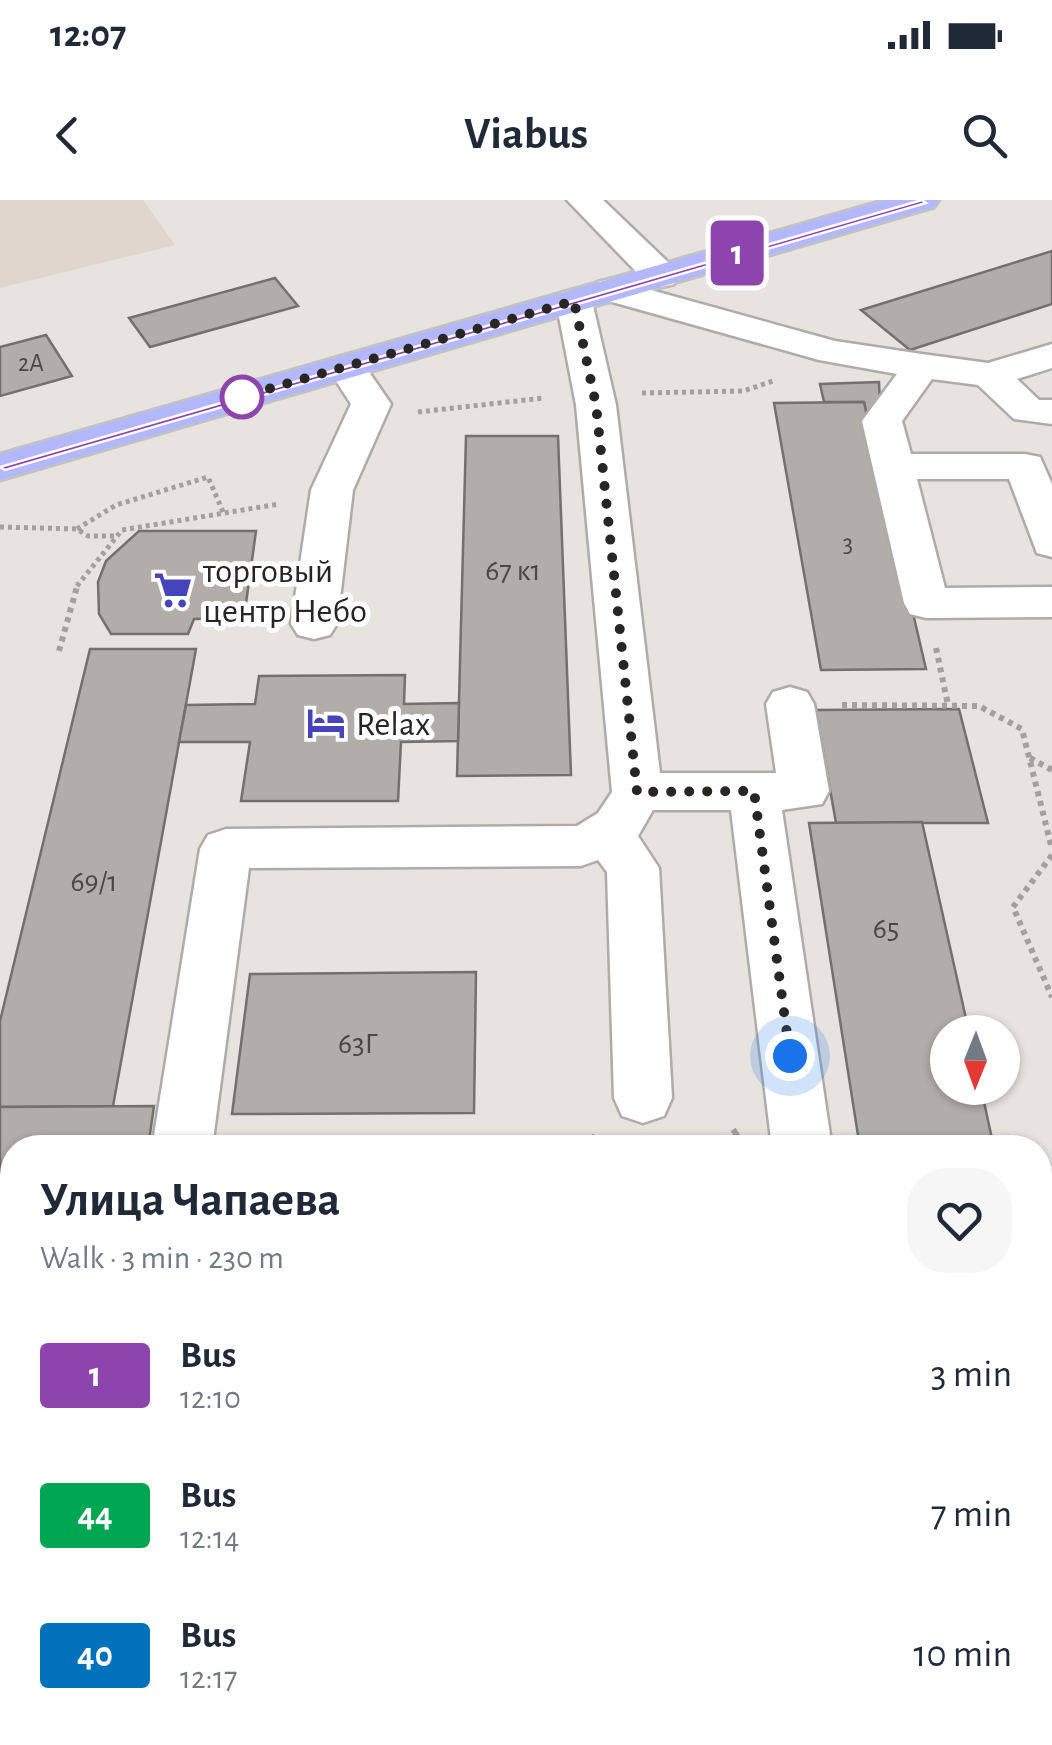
<!DOCTYPE html>
<meta charset="utf-8">
<style>
body{margin:0;font-family:"Alegreya Sans",sans-serif;background:#f6f6f7;color:#1f2937;height:100vh;display:flex;flex-direction:column;font-size:38px;white-space:nowrap}
*{box-sizing:border-box;margin:0}
p{font-size:32px;color:#747a83}
.icon{flex:none;width:55px;height:55px;fill:none;stroke:currentColor;stroke-width:2;stroke-linecap:round;stroke-linejoin:round}
.map{position:relative;flex:1;overflow:hidden}
.details{position:absolute;left:0px;top:935px;width:1052px;height:610px;display:flex;flex-direction:column;background:#fff;border-radius:40px 40px 0 0;box-shadow:0 2px 8px #0004}
.details>*{flex:none}
.badge{padding:0 20px;border-radius:8px;font-size:35px;line-height:65px}
.needle{width:65px;rotate:181deg}
.buttons{position:absolute;left:930px;top:815px;display:grid;gap:20px}
.buttons a{display:grid;place-items:center;width:90px;height:90px;border-radius:50%;background:#fff;box-shadow:0 2px 8px #0004;font-size:50px}
.you{position:absolute;width:50px;height:50px;margin:-25px;border:8px solid #fff;border-radius:50%;background:#1a73e8;box-shadow:0 0 0 15px #1a73e833}
.map>.badge{position:absolute;translate:-50% -50%;box-shadow:0 0 0 5px #fff}
.round{display:grid;place-items:center;flex:none;width:105px;height:105px;border-radius:40px;background:#f6f6f7}
.summary{display:flex;align-items:center;justify-content:space-between;height:170px;padding:0 40px}
h1{font-size:48px;font-weight:700;line-height:75px}
ul{padding:0;list-style:none}
li{display:flex;align-items:center;gap:30px;height:140px;padding:0 40px}
li div{flex:1}
li b{display:block;font-size:38px}
li em{font-style:normal}
li .badge{min-width:110px;font-weight:700;text-align:center}
.status{display:flex;justify-content:space-between;align-items:center;height:70px;padding:0 50px;background:#fff;direction:ltr}
.status svg{height:28px;fill:currentColor}
header{display:flex;justify-content:space-between;align-items:center;height:130px;padding:0 40px;background:#fff;font-size:45px;font-weight:700}
.map>svg:first-child{display:block}
</style>
<div class="status"><b>12:07</b><svg viewBox="0 0 49 12"><path d="M0 12V9h3v3zM5 12V6h3v6zM10 12V3h3v9zM15 12V0h3v12zM26 1h20v11H26zM47 4h2v5h-2z"/></svg></div>
<header><svg class="icon" aria-label="back" viewBox="0 0 24 24"><path d="M15 5l-7 7 7 7"/></svg>Viabus<svg class="icon" aria-label="search" viewBox="0 0 24 24"><circle cx="10" cy="10" r="6"/><path d="M15 15l6 6"/></svg></header>
<div class="map">
<svg width="1052" height="1545" viewBox="0 0 1052 1545">
<rect width="100%" height="100%" fill="#e7e3df"/>
<!-- built -->
<polygon fill="#e0d6cd" points="0,0 143,0 175,45 0,88"/>
<!-- building -->
<g fill="#b1ada9" stroke="#74706d" stroke-width="2.5">
<polygon points="1052,51 1052,104 910,150 861,110"/>
<polygon points="275,78 298,106 150,147 129,118"/>
<polygon points="46,135 72,176 0,196 0,147"/>
<polygon points="879,182 880,204 867,216 864,202 824,202 820,184"/>
<polygon points="864,202 867,216 926,469 821,470 774,203"/>
<polygon points="466,236 558,236 571,575 457,576"/>
<polygon points="139,331 256,331 244,418 194,419 188,434 111,434 99,414 98,382 106,361"/>
<polygon points="90,449 196,449 113,906 0,907 0,821"/>
<polygon points="405,475 404,504 459,503 458,541 401,542 398,601 241,601 250,542 179,542 186,505 255,504 259,476"/>
<polygon points="959,509 988,623 836,623 816,510"/>
<polygon points="922,622 969,832 948,832 948,888 981,888 994,948 860,948 809,623"/>
<polygon points="476,772 474,913 232,914 250,774"/>
<polygon points="154,906 148,948 12,948 12,1017 0,1017 0,907"/>
<polygon points="1040,1156 1052,1211 1052,1244 1040,1244"/>
<polygon points="12,1267 12,1532 123,1532 122,1545 0,1545 0,1331"/>
<polygon points="1052,1532 1052,1545 670,1545 669,1535"/>
</g>
<g fill="none" stroke-linecap="round" stroke-linejoin="round">
<!-- minor casing -->
<g stroke="#b0aba8" stroke-width="5">
<g id="minor">
<polygon points="567,0 603,0 674,68 679,76 674,84 661,87 648,84"/>
<polygon points="611,79 835,141 922,154 988,163 1052,144 1052,168 1017,179 1039,200 1052,200 1052,224 1014,219 978,185 932,179 902,221 911,254 1025,254 1040,257 1052,284 1052,357 1037,353 1009,279 917,279 945,388 1052,387 1052,417 926,418 910,414 904,403 862,221 897,174 819,160 598,98 593,90 598,82"/>
<polygon points="574,90 587,93 592,101 616,205 660,573 776,573 766,504 773,492 790,487 807,492 814,504 829,591 822,604 782,610 832,948 772,948 731,610 653,610 638,636 659,668 672,898 664,916 643,923 622,916 614,898 607,672 598,660 581,666 249,668 212,948 152,948 200,649 208,635 226,629 577,626 598,613 612,592 576,205 556,101 561,93"/>
<polygon points="346,155 360,159 391,204 353,290 337,424 330,435 314,439 298,435 291,424 311,290 351,204 327,167 332,159"/>
<polygon points="12,1064 12,1124 0,1125 0,1065"/>
<polygon points="190,1532 266,1532 265,1545 189,1545"/>
</g>
</g>
<!-- major casing -->
<g stroke="#c3c2c2" stroke-width="5">
<polygon id="major" points="885,0 939,0 934,7 0,280 0,254"/>
</g>
<!-- path-far2 -->
<g stroke="#a4a09d" stroke-width="5" stroke-dasharray="4 4" stroke-linecap="butt">
<polyline points="642,193 743,191 773,181"/>
<polyline points="418,212 544,198"/>
<polyline points="0,327 77,329 88,336 115,336"/>
<polyline points="77,329 116,305 208,277 224,314"/>
<polyline points="77,386 122,330 279,304"/>
</g>
<!-- path-far1 -->
<g stroke="#a4a09d" stroke-width="6" stroke-dasharray="5 5" stroke-linecap="butt">
<polyline points="936,448 948,505"/>
<polyline points="59,451 78,383"/>
<polyline points="842,505 979,506 1022,529 1052,649"/>
<polyline points="1030,558 1052,570"/>
<polyline points="1052,655 1013,707 1052,797"/>
</g>
<!-- path -->
<g stroke="#a4a09d" stroke-width="8" stroke-dasharray="6 6" stroke-linecap="butt">
<polyline points="582,948 599,934"/>
<polyline points="713,948 741,929"/>
<polyline points="1040,1468 1052,1468"/>
<polyline points="626,1545 631,1532"/>
</g>
<!-- minor -->
<use href="#minor" fill="#fff" fill-rule="evenodd"/>
<!-- major -->
<use href="#major" fill="#b3b8fc" fill-rule="evenodd"/>
</g>
<!-- line -->
<polygon fill="#8e44ad" stroke="#fff" stroke-width="2.5" points="922,0 926,3 5,270 0,267"/>
<g fill="none" stroke-linecap="round" stroke-linejoin="round">
<!-- walk -->
<polyline stroke="#282625" stroke-width="10" stroke-dasharray="0 18" points="242,197 230,200 574,101 596,205 637,592 754,591 790,856"/>
</g>
<!-- icons -->
<defs>
<g id="supermarket-bare" transform="scale(3)"><path d="M-6-5.5h2.5l.6 2H6L4.5 2H-2.5L-4.4-4H-6ZM-1.5 3.2a1.3 1.3 0 1 0 .1 0ZM3 3.2a1.3 1.3 0 1 0 .1 0Z" fill="#4644ba" stroke="#fff" stroke-width="2.5" paint-order="stroke"/></g>
<g id="hotel-bare" transform="scale(3)"><path d="M-6-4.5h1.5V1H6V5H4.5V3h-9V5H-6ZM-4 0a1.8 1.8 0 1 1 3.6 0ZM.5 0V-2.5h3Q6-2.5 6 0Z" fill="#4644ba" stroke="#fff" stroke-width="2.5" paint-order="stroke"/></g>
</defs>
<g fill-rule="evenodd">
<use href="#supermarket-bare" x="173" y="390"/>
<use href="#hotel-bare" x="326" y="523"/>
</g>
<!-- markers -->
<circle fill="#fff" stroke="#8e44ad" stroke-width="5" cx="242" cy="197" r="20"/>
<g text-anchor="middle" stroke-width="10" stroke-linejoin="round" paint-order="stroke">
<!-- far-number labels -->
<g font-size="25" fill="#4a4846">
<text x="31" y="171">2А</text>
<text x="848" y="352">3</text>
</g>
<!-- number labels -->
<g font-size="30" fill="#4a4846">
<text x="513" y="380">67 к1</text>
<text x="94" y="691">69/1</text>
<text x="886" y="738">65</text>
<text x="358" y="853">63Г</text>
</g>
<!-- poi labels -->
<g font-size="35" fill="#282625" stroke="#fff" text-anchor="start">
<text x="203" y="382">торговый<tspan x="203" dy="40">центр Небо</tspan></text>
<text x="356" y="535">Relax</text>
</g>
</g>
</svg>
<div class="buttons">
<a><svg class="needle" viewBox="-14 -14 28 28"><path d="M0-13l5 13h-10z" fill="#e53935"/><path d="M0 13l5-13h-10z" fill="#747a83"/></svg></a>
</div>
<div class="you" style="left:790px;top:856px"></div>
<b class="badge" style="left:737px;top:53px;background:#8e44ad;color:#fff">1</b>
<section class="details">
<div class="summary"><div><h1>Улица Чапаева</h1><p>Walk · 3 min · 230 m</p></div><a class="round"><svg class="icon" aria-label="heart" viewBox="0 0 24 24"><path d="M12 20l-8-8c-3-5 5-10 8-4 3-6 11-1 8 4z"/></svg></a></div>
<ul>
<li><span class="badge" style="background:#8e44ad;color:#fff">1</span><div><b>Bus</b><p>12:10</p></div><em>3 min</em></li>
<li><span class="badge" style="background:#00a651;color:#fff">44</span><div><b>Bus</b><p>12:14</p></div><em>7 min</em></li>
<li><span class="badge" style="background:#0072bc;color:#fff">40</span><div><b>Bus</b><p>12:17</p></div><em>10 min</em></li>
</ul>
</section>
</div>
